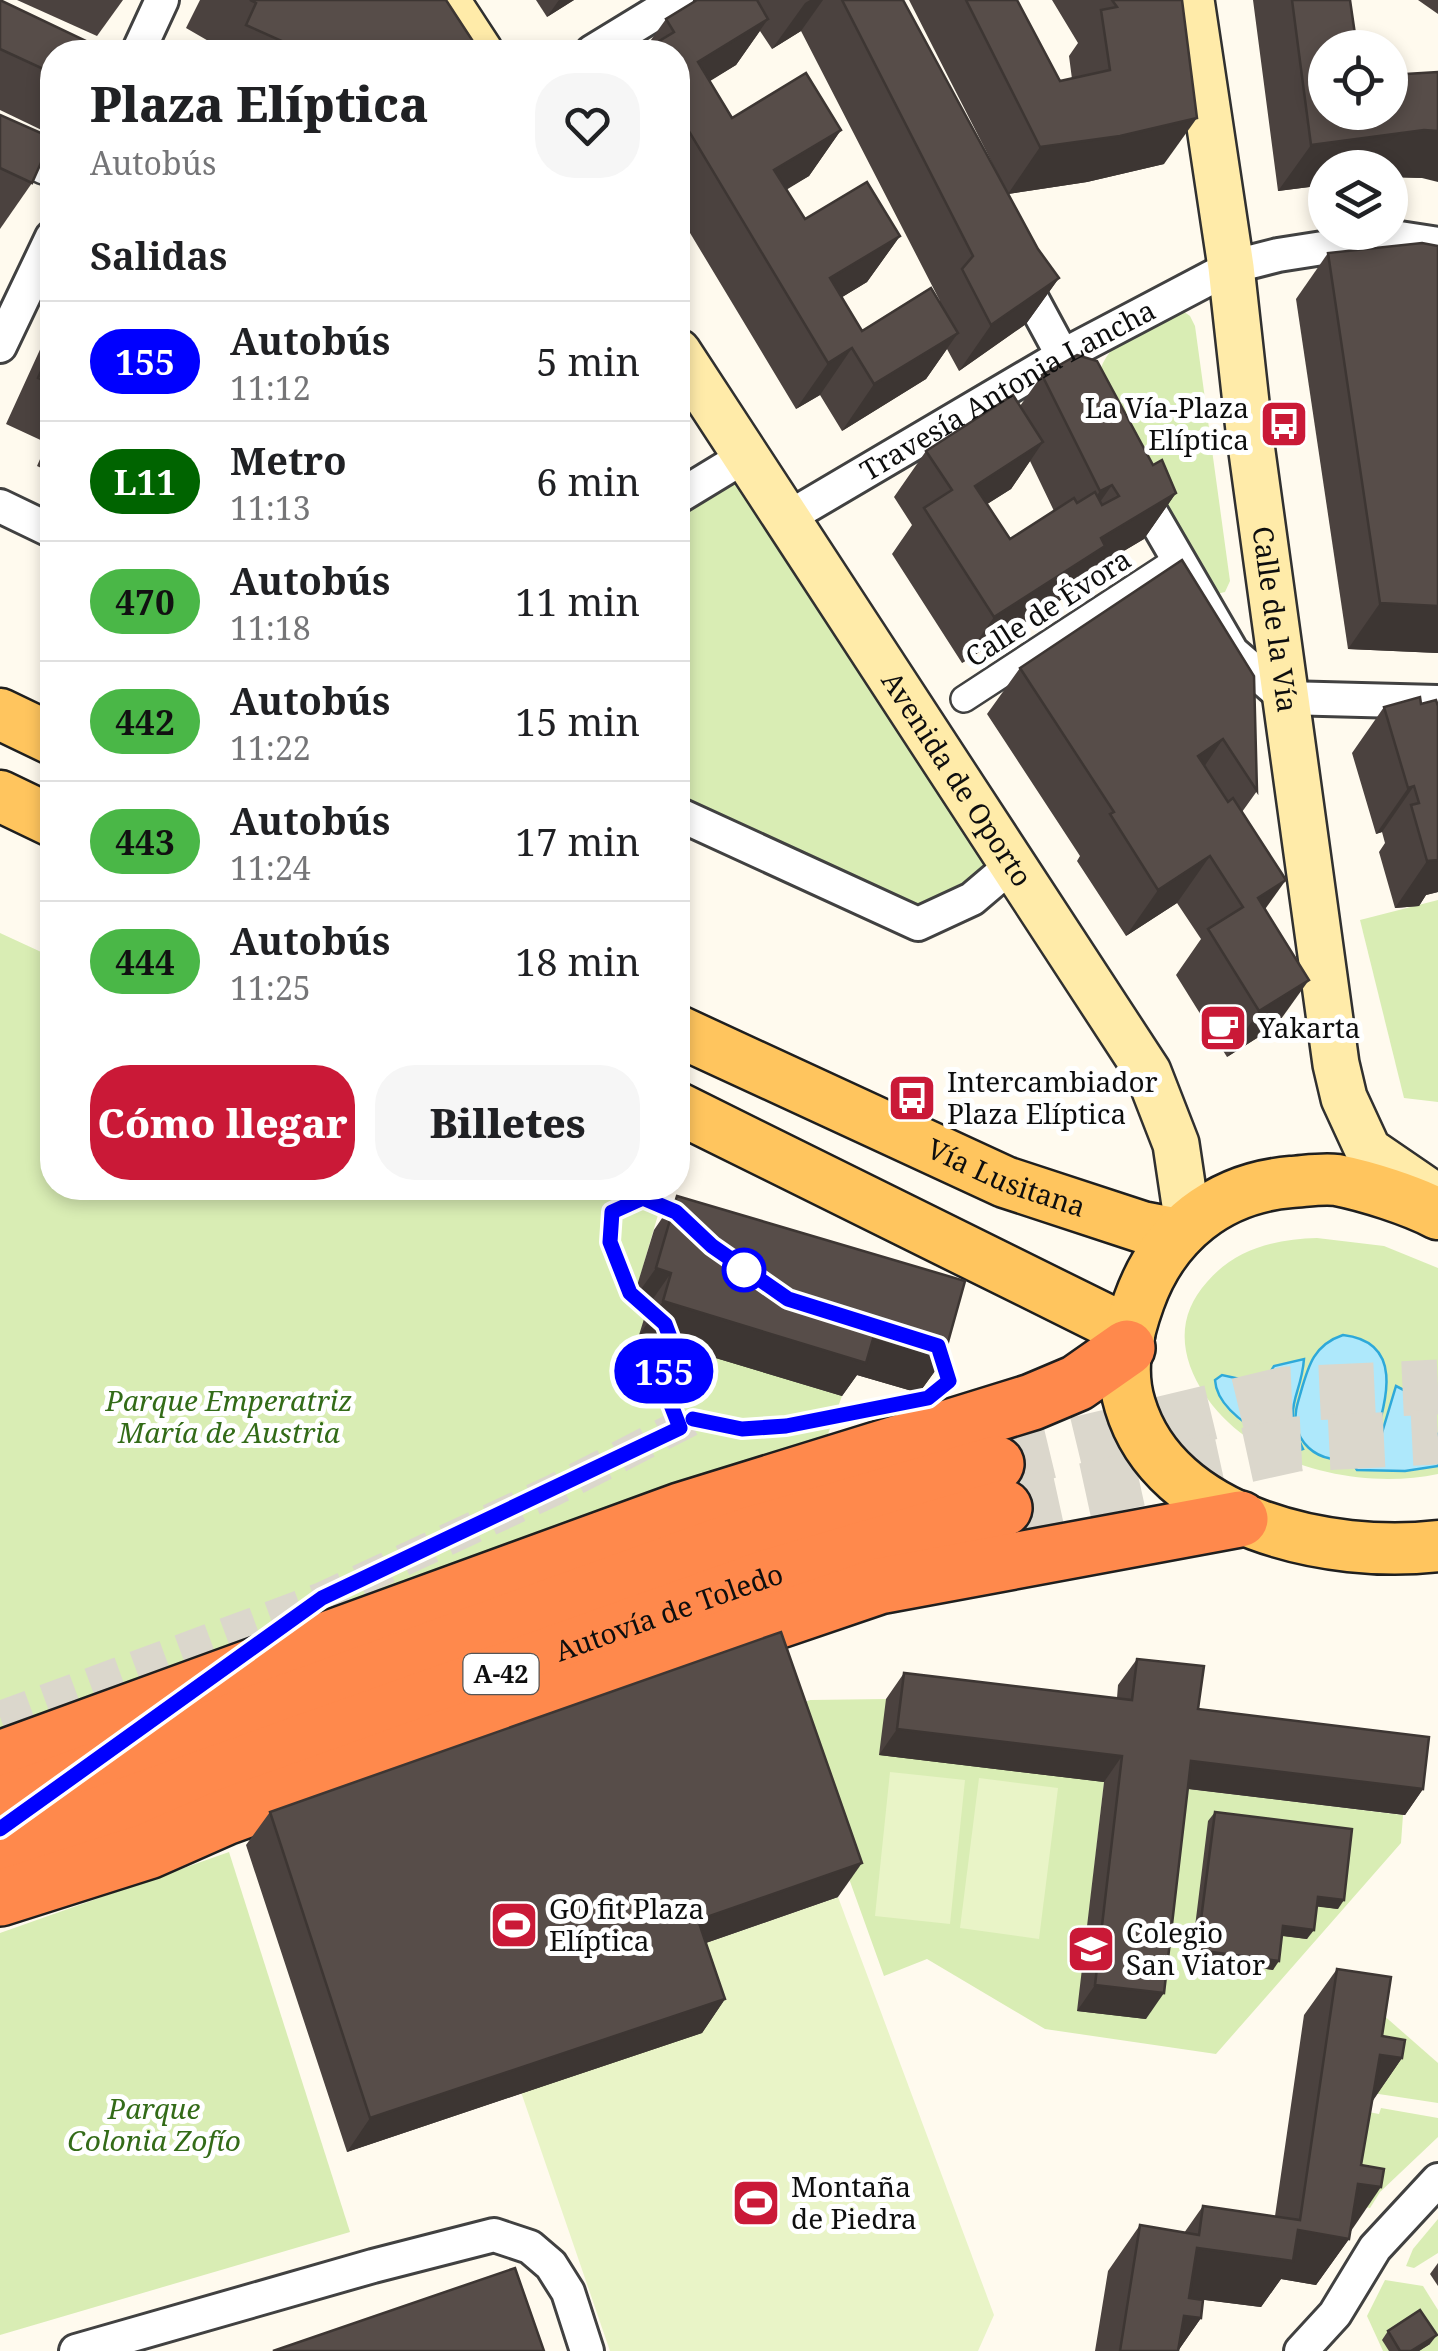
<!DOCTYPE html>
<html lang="es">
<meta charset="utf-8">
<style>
body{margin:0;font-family:"Noto Serif",serif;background:#f6f6f6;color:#202124;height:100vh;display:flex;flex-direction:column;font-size:38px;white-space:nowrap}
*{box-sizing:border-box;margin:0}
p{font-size:32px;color:#757577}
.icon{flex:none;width:55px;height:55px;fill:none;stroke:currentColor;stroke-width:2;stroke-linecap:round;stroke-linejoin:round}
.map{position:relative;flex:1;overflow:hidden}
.drawer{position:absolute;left:40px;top:40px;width:650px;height:1160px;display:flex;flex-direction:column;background:#fff;border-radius:40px;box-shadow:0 5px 15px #0003}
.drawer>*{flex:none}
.badge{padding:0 20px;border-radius:32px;font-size:35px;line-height:65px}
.tools{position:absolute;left:1308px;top:30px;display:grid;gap:20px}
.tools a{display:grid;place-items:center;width:100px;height:100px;border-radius:50%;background:#fff;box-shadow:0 5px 15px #0003;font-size:50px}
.map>.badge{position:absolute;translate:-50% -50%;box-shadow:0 0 0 5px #fff}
h2{padding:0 50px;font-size:38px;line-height:90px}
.round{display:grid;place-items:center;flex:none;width:105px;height:105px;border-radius:40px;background:#f6f6f6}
.overview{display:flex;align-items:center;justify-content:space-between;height:170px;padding:0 50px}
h1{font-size:48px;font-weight:800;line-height:75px}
.cta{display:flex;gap:20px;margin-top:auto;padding:20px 50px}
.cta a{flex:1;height:115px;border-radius:40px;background:#ca1937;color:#fff;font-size:40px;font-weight:800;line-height:115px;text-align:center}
.cta a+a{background:#f6f6f6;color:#202124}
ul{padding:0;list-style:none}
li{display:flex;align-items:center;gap:30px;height:120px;padding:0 50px;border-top:2px solid #e0e0e0}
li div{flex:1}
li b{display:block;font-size:38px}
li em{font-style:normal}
li .badge{min-width:110px;font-weight:700;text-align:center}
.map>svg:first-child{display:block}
</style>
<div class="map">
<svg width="1438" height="2351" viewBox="0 0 1438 2351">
<rect width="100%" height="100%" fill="#fffaee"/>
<!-- green -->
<g fill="#d9edb4">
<path d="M1183,311l7,5 5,10 35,255 -5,11 -13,3 -113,-218c6,-40 51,-50 84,-66z"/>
<polygon points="747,455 1012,865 918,924 678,814 678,497"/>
<polygon points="1438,900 1438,1102 1404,1098 1360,920"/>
<polygon points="0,933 52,957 52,1188 633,1188 662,1201 633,1301 648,1306 640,1334 842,1396 822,1450 0,1741"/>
<path d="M1317,1238l67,8 54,22v206c-89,19 -213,-15 -248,-108 -11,-32 -5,-59 17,-84 28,-33 68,-43 110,-44z"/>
<polygon points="886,1699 1104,1782 1078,2011 1146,2018 1173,1787 1403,1815 1401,1843 1216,2054 1045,2029 927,1959 884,1976 788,1709 810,1700"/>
<polygon points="229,1852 350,2232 0,2335 0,1933"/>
<polygon points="1365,1999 1438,2063 1438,2103 1372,2093"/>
<polygon points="1381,2108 1438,2118 1438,2137 1380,2192 1370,2208 1339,2202 1353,2109 1379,2114"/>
<polygon points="1438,2219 1438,2253 1414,2268 1406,2266 1413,2249"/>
<polygon points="1385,2280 1423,2286 1438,2310 1438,2351 1383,2351 1367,2316"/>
</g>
<!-- pitch -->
<g fill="#e9f4c7">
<polygon points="890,1772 965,1780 950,1924 875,1916"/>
<polygon points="979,1778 1058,1788 1039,1939 960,1928"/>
<polygon points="838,1897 994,2315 978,2351 610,2351 521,2092 674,1954"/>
</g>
<!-- water -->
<g fill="#aee8fb" stroke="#2ea9d9" stroke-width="2.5">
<path d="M1343,1335c61,7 44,64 31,106 -21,30 -70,22 -78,-16 -2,-10 1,-20 4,-30 8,-28 13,-50 43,-60z"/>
<path d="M1304,1359c-3,40 -23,46 -1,90l-6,2c-28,-12 -80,-37 -82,-71l7,-5 41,9 11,-18z"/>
<path d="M1396,1386c18,8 28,23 24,43l18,5v32l-33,5 -48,-1 -4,-6 25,-18z"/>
</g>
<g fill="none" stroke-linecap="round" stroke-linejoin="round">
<!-- minor-tunnel -->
<g stroke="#dbd7cc" stroke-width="32" stroke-dasharray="32 16" stroke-linecap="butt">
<polyline points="651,1188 653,1192"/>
<polyline points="0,1717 322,1598 554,1490 693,1419"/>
</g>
<!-- motorway-tunnel -->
<g stroke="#dbd7cc" stroke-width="55" stroke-dasharray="55 28" stroke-linecap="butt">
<polyline points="996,1464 1286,1394 1438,1387"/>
<polyline points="1004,1508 1297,1444 1438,1437"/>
</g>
<!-- pedestrian casing -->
<g stroke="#414141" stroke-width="30">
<g id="pedestrian">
<polyline points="0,151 43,171"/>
<polyline points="964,699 1166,567"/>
</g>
</g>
<!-- minor casing -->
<g stroke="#414141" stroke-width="38">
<g id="minor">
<polyline points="138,52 162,0"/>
<polyline points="592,52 677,0"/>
<polyline points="1018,273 1085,397"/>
<polyline points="0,346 52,237"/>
<polyline points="1134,483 1232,652 1285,698 1438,702"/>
<polyline points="678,497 747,455"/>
<polyline points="0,506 52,531"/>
<path id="s1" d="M787,518l275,-162 169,-89 47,-12 115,-18 45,7"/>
<polyline points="678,814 918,924 972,899 1012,865"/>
<polyline points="76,2351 373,2266 494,2235 530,2247 551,2265 568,2292 587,2351"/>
<polyline points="1301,2351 1335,2314 1375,2248 1438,2180"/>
</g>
</g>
<!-- secondary casing -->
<g stroke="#303030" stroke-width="50">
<g id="secondary">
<polyline points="446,0 480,52"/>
<path id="s2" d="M1191,0l40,267 18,163 87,634 8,34 24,52 70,48"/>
<path id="s3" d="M678,352l470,720 28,72 12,81"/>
</g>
</g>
<!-- primary casing -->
<g stroke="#1f1f1f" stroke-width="55">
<g id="primary">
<polyline points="0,714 52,739"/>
<polyline points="0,796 52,821"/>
<path id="s4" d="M678,1031l327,151 137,45 37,7"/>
<polyline points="678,1108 1110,1322 1129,1336"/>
<path d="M1438,1214c-27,-14 -71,-28 -101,-34 -14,-2 -31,1 -46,2 -72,6 -127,49 -152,119 -12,33 -20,69 -9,104 35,118 201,154 308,141"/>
</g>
</g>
<!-- motorway casing -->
<g stroke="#1f1f1f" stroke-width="60">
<g id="motorway">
<polyline points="0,1759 680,1511 1032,1402 1077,1383 1127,1348"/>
<polyline points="0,1805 749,1535 996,1464"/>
<path id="s5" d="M0,1850l766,-272 238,-70"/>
<polyline points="0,1898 148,1851 225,1817 703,1646 879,1586 1240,1519"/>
</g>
</g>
<!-- pedestrian -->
<use href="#pedestrian" stroke="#fff" stroke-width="25"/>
<!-- minor -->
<use href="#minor" stroke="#fff" stroke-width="32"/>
<!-- secondary -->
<use href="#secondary" stroke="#ffeba9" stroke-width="45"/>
<!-- primary -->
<use href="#primary" stroke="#ffc55e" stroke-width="50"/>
<!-- motorway -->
<use href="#motorway" stroke="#ff894c" stroke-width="55"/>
</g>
<!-- wall -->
<g fill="#4b423f" fill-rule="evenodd">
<polygon points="0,0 52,52 52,135 0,110"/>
<polygon points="17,0 123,0 97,36"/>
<polygon points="200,0 446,0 480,52 222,52 224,50 186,28"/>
<polygon points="536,0 574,0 547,17"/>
<path d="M697,0h206l135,249 21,29 -33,46 -67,47 -12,-22 -21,30 -84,52 -22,-36 -24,14 -118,-196v-100l-35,-62 23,-32zM760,31l12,18 29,-18 139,270 -1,1 -77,29 -20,-34 25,-15 33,-46 -95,-17 -19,-30 23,-13 32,-46 -109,-12 -23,-37 27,-16z"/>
<polygon points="909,0 1017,0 1060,81 1072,79 1069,56 1078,43 1052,0 1182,0 1164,164 1087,182 1008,194"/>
<polygon points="1253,0 1350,0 1325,48 1422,178 1390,177 1390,168 1325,168 1325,185 1278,191"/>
<polygon points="1418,0 1438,0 1438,14"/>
<polygon points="0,115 32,183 0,229"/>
<polygon points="1328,253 1438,653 1348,649 1296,299"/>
<polygon points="52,329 52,473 37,466 47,443 6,424 43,343"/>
<path d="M1042,375l111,90 23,28 -32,46 -59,35 -12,18 -111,71 -70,-109 20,-29 -18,-28 32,-46 94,-45zM1030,461l24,50 -44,28 -23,-35 24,-15z"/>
<polygon points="1182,560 1257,791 1242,812 1265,910 1276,1026 1227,1057 1176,975 1201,939 1177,903 1126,936 1077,861 1080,856 987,714 1020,668"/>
<polygon points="1421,704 1438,706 1438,892 1426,895 1419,906 1395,908 1379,852 1385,843 1382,832 1376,834 1352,753 1384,707"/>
<polygon points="677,1196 943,1360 919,1393 857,1375 842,1396 639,1335 648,1306 632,1302 654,1230"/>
<polygon points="1137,1659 1198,1709 1423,1789 1405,1815 1188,1789 1146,2019 1077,2011 1104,1782 879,1755 886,1699 904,1673 1117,1698 1118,1685"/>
<polygon points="270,1812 838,1897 706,1943 725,1999 702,2033 347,2152 246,1845"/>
<polygon points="1215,1812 1338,1909 1317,1906 1307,1939 1282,1936 1273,1970 1191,1959 1208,1821"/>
<polygon points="1337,1969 1382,2036 1402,2058 1372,2102 1349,2239 1316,2285 1281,2279 1261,2307 1189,2298 1201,2318 1178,2351 1095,2351 1108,2271 1140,2225 1184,2233 1203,2206 1275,2216 1304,2015"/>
<polygon points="1438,2263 1438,2286 1430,2274"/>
<polygon points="1388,2331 1430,2344 1419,2351 1389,2351 1382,2340"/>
</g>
<!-- shaded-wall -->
<g fill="#3d3633">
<polygon points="559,0 574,0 547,17"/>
<polygon points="810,0 823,0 801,31 772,49 805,3"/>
<polygon points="768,19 736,65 678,101 698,62"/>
<polygon points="1197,118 1164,164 1087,182 1008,194 1040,147"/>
<polygon points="841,130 809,176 742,217 774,170"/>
<polygon points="1424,130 1438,131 1438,182 1422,178 1390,177 1390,168 1325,168 1325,185 1278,191 1311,145"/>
<polygon points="900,236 867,282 803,321 830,278"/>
<polygon points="1059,278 1026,324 959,371 991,325"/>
<polygon points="958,333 926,379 842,431 874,384"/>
<polygon points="852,348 820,395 796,409 828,363"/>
<polygon points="687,424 678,438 678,430"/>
<polygon points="1043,442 1011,489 943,532 975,486"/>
<polygon points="1112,485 1079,532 1068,538 1100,491"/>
<polygon points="1176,493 1144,539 1085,574 1073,592 962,663 994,617 1101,538"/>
<polygon points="1380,603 1438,606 1438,653 1348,649"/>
<polygon points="1223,739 1191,786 1198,756"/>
<polygon points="1414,786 1382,832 1376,834 1408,788"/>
<polygon points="1210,856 1177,903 1126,936 1158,890"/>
<polygon points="1438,860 1438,892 1426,895 1419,906 1395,908 1427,861"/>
<polygon points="1286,880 1253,926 1258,898"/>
<polygon points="1309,980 1276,1026 1227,1057 1259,1011"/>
<polygon points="656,1268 671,1273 648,1306 632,1302"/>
<polygon points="663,1301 873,1339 943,1360 919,1393 857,1375 842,1396 639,1335"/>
<polygon points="897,1729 1122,1756 1104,1782 879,1755"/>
<polygon points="1191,1761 1423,1789 1405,1815 1173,1787"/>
<polygon points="862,1863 838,1897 674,1954 698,1920"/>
<polygon points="1318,1897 1344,1900 1338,1909 1312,1906"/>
<polygon points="1283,1926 1314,1930 1307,1939 1277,1935"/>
<polygon points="1197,1950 1279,1961 1273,1970 1191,1959"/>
<polygon points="1095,1985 1164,1993 1146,2019 1077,2011"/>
<polygon points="725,1999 702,2033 347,2152 370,2118"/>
<polygon points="1380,2055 1402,2058 1370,2104"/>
<polygon points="1358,2184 1381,2187 1349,2234"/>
<polygon points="1298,2230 1349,2239 1316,2285 1281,2279 1261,2307 1165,2295 1197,2248"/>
<polygon points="1184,2316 1201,2318 1178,2351"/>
<polygon points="1437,2335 1430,2344 1419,2351 1411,2351"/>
</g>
<!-- building -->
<g fill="#574d49" stroke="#3d3633" stroke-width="2.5">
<polygon points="0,0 105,50 104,52 52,52 52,73 0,49"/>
<polygon points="250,0 446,0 480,52 306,52 246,25 256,3"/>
<polygon points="697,0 757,0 768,19 698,62 732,118 806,73 841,130 774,170 805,219 867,182 900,236 830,278 862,331 931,288 958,333 874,384 852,348 828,363 678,113 678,52 641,52 674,32 666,19"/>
<polygon points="842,0 903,0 1038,249 1059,278 991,325 962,269 973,256"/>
<polygon points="966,0 1017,0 1060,81 1110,70 1101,10 1117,7 1112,0 1182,0 1197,118 1120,136 1040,147"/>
<polygon points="1292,0 1350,0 1357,48 1325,48 1325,112 1390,112 1390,75 1438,72 1438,131 1424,130 1311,145"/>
<polygon points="0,115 52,138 32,183 0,168"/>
<polygon points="1422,243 1438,246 1438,606 1380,603 1328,253"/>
<polygon points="52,347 52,385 38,378"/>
<polygon points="1077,355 1097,361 1153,465 1162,460 1176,493 1101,538 1105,546 994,617 924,508 952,490 926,451 1013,395 1043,442 975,486 1010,539 1074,498 1077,503 1095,492 1102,505 1119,496 1112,485 1100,491 1042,375"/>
<polygon points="678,410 687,424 678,430"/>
<polygon points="1182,560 1254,676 1257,791 1223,739 1198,756 1228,802 1233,798 1286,880 1258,898 1309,980 1259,1011 1208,929 1243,907 1210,856 1158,890 1110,814 1114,812 1020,668"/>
<polygon points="1420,697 1421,704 1436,700 1438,706 1438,860 1427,861 1411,805 1419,803 1414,786 1408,788 1384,707"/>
<polygon points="677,1196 965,1281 943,1360 873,1339 866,1363 663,1301 671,1273 656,1268"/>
<polygon points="781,1632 862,1863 698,1920 725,1999 370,2118 270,1812"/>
<polygon points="1137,1659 1204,1666 1198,1709 1429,1737 1423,1789 1191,1761 1164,1993 1095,1985 1122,1756 897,1729 904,1673 1132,1700"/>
<polygon points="1215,1812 1352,1829 1344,1900 1318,1897 1314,1930 1283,1926 1279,1961 1197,1950"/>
<polygon points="1337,1969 1391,1977 1382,2036 1405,2040 1402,2058 1380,2055 1361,2165 1384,2169 1381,2187 1358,2184 1349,2239 1298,2230 1293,2261 1197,2248 1189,2298 1203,2300 1201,2318 1184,2316 1178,2351 1120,2351 1140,2225 1199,2235 1203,2206 1300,2220"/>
<polygon points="515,2268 544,2351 273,2351"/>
<polygon points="1420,2310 1437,2335 1411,2351 1400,2351 1388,2331"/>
</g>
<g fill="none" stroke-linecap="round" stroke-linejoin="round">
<!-- line casing -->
<g stroke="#fff" stroke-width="22">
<polyline id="line" points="0,1829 322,1598 680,1428 661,1379 674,1348 665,1324 630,1293 610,1242 612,1212 643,1198 676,1212 712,1246 788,1299 938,1346 949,1381 928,1398 786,1426 742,1429 693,1419"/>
</g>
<!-- line -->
<use href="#line" stroke="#00f" stroke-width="15"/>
</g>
<!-- icons -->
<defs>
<g id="bus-square" transform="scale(2.5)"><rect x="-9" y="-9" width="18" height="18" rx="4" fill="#ca1937" stroke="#fff"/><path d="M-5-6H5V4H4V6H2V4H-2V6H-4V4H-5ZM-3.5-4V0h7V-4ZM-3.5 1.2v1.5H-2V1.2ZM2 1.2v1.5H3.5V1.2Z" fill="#fff"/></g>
<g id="cafe-square" transform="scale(2.5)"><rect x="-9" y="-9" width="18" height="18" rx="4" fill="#ca1937" stroke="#fff"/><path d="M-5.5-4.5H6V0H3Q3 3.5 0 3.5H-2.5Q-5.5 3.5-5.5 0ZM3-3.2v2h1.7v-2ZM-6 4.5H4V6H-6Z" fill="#fff"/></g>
<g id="stadium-square" transform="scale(2.5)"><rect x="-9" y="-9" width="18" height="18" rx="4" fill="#ca1937" stroke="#fff"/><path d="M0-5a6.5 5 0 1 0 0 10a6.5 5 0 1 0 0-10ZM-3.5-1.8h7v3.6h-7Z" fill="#fff"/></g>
<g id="school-square" transform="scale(2.5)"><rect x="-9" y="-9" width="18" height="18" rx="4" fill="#ca1937" stroke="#fff"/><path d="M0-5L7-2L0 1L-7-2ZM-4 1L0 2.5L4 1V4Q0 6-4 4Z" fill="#fff"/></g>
</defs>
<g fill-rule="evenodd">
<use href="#bus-square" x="1284" y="424"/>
<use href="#cafe-square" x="1223" y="1028"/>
<use href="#bus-square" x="912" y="1098"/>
<use href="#stadium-square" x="514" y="1925"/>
<use href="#school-square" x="1091" y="1949"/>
<use href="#stadium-square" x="756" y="2203"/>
</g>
<!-- markers -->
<circle fill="#fff" stroke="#00f" stroke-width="5" cx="744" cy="1270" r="20"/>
<g text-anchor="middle" stroke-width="10" stroke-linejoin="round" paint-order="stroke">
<!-- shield labels -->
<rect fill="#fff" stroke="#565656" stroke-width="2.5" x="463.5" y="1654" width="75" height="40" rx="8"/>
<g font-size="25" font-weight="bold" fill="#0e0e0e">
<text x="501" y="1683">A-42</text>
</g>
<!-- street labels -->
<g font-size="28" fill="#0e0e0e" stroke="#fff">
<text dy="10" stroke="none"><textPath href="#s1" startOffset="255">Travesía Antonia Lancha</textPath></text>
<text transform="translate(1048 608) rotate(-33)" y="10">Calle de Évora</text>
<text dy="10" stroke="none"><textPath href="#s2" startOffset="625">Calle de la Vía</textPath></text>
<text dy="10" stroke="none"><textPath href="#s3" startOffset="510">Avenida de Oporto</textPath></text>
<text dy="10" stroke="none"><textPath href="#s4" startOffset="360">Vía Lusitana</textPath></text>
<text dy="10" stroke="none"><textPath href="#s5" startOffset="710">Autovía de Toledo</textPath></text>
</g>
<!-- poi labels -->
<g font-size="28" fill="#0e0e0e" stroke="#fff" text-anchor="start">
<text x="1249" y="418" text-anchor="end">La Vía-Plaza<tspan x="1249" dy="32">Elíptica</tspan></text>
<text x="1258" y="1038">Yakarta</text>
<text x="947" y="1092">Intercambiador<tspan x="947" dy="32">Plaza Elíptica</tspan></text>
<text x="549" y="1919">GO fit Plaza<tspan x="549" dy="32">Elíptica</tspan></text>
<text x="1126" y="1943">Colegio<tspan x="1126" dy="32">San Viator</tspan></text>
<text x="791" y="2197">Montaña<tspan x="791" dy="32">de Piedra</tspan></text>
</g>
<!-- park labels -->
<g font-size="28" font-style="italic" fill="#336b18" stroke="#fff">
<text x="229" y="1411">Parque Emperatriz<tspan x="229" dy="32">María de Austria</tspan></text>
<text x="154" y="2119">Parque<tspan x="154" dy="32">Colonia Zofío</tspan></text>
</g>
</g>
</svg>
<div class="tools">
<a><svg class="icon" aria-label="locate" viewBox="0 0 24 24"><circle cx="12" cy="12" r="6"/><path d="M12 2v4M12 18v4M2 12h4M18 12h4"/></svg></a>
<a><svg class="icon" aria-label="layers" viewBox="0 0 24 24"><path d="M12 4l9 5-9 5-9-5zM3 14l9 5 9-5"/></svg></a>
</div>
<b class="badge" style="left:664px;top:1371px;background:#00f;color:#fff">155</b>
<section class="drawer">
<div class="overview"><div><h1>Plaza Elíptica</h1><p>Autobús</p></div><a class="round"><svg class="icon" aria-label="heart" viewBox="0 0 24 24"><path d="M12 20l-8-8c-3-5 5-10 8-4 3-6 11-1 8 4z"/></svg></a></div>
<h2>Salidas</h2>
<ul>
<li><span class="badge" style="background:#00f;color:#fff">155</span><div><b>Autobús</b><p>11:12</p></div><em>5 min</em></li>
<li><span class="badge" style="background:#006400;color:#fff">L11</span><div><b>Metro</b><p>11:13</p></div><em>6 min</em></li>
<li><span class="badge" style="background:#4ab747;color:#111">470</span><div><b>Autobús</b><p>11:18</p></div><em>11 min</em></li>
<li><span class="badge" style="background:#4ab747;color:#111">442</span><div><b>Autobús</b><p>11:22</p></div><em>15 min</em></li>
<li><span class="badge" style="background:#4ab747;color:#111">443</span><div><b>Autobús</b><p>11:24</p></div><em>17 min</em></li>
<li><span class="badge" style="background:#4ab747;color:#111">444</span><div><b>Autobús</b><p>11:25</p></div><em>18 min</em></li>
</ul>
<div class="cta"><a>Cómo llegar</a><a>Billetes</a></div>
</section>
</div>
